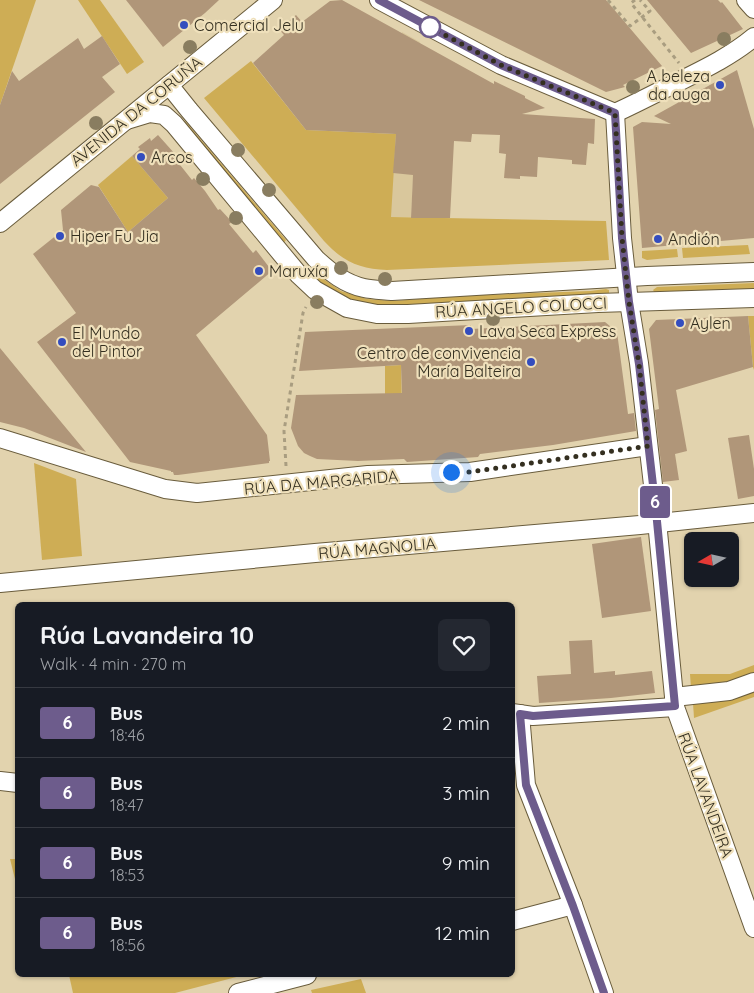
<!DOCTYPE html>
<meta charset="utf-8">
<style>
body{margin:0;font-family:Quicksand,sans-serif;background:#242831;color:#f1f3f6;height:100vh;display:flex;flex-direction:column;font-size:19px;white-space:nowrap}
*{box-sizing:border-box;margin:0}
p{font-size:16px;color:#9ea1a6}
.icon{flex:none;width:28px;height:28px;fill:none;stroke:currentColor;stroke-width:2;stroke-linecap:round;stroke-linejoin:round}
.map{position:relative;flex:1;overflow:hidden}
.drawer{position:absolute;left:15px;top:602px;width:500px;height:375px;display:flex;flex-direction:column;background:#171b24;border-radius:8px;box-shadow:0 1px 4px #0004}
.drawer>*{flex:none}
.badge{padding:0 10px;border-radius:4px;font-size:18px;line-height:32px}
.needle{width:32px;rotate:261deg}
.tools{position:absolute;left:684px;top:532px;display:grid;gap:10px}
.tools a{display:grid;place-items:center;width:55px;height:55px;border-radius:8px;background:#171b24;box-shadow:0 1px 4px #0004;font-size:25px}
.you{position:absolute;width:25px;height:25px;margin:-12px;border:4px solid #fff;border-radius:50%;background:#1a73e8;box-shadow:0 0 0 8px #1a73e833}
.map>.badge{position:absolute;translate:-50% -50%;box-shadow:0 0 0 2px #fff}
.round{display:grid;place-items:center;flex:none;width:52px;height:52px;border-radius:8px;background:#242831}
.headline{display:flex;align-items:center;justify-content:space-between;height:85px;padding:0 25px}
h1{font-size:24px;font-weight:700;line-height:38px}
ul{padding:0;list-style:none}
li{display:flex;align-items:center;gap:15px;height:70px;padding:0 25px;border-top:1px solid #363941}
li div{flex:1}
li b{display:block;font-size:19px}
li em{font-style:normal}
li .badge{min-width:55px;font-weight:700;text-align:center}
.map>svg:first-child{display:block}
</style>
<div class="map">
<svg width="754" height="993" viewBox="0 0 754 993">
<rect width="100%" height="100%" fill="#e2d3ae"/>
<!-- built -->
<polygon fill="#d9c79c" points="402,32 420,42 411,217 390,217"/>
<!-- green -->
<g fill="#cead55">
<polygon points="0,0 36,0 0,105"/>
<polygon points="78,0 100,0 144,62 127,74"/>
<path d="M251,61l55,69 90,4 -5,83 215,4 3,39 -222,10c-27,-1 -44,-8 -63,-29l-120,-143z"/>
<polygon points="185,121 286,240 283,244 181,124"/>
<polygon points="132,156 168,198 128,232 98,185"/>
<polygon points="748,245 750,254 683,258 682,248"/>
<polygon points="677,249 678,257 647,260 642,258 642,251"/>
<path d="M319,276l22,15 26,8 27,2 61,-5 135,-5 16,-2 3,1v3l-5,2 -218,11c-30,-3 -47,-8 -71,-26z"/>
<polygon points="754,283 754,289 658,293 655,293 653,290 657,287"/>
<polygon points="748,316 754,316 754,370 753,367"/>
<polygon points="401,365 402,409 385,410 385,366"/>
<polygon points="34,463 76,479 82,556 42,560"/>
<polygon points="754,665 754,676 740,680 691,688 690,674 730,674"/>
<polygon points="754,692 754,697 694,718 693,703"/>
<polygon points="10,859 17,859 17,887"/>
<polygon points="69,975 244,975 175,993 73,993"/>
<polygon points="361,979 366,993 312,993 311,990"/>
</g>
<!-- building -->
<g fill="#b09679">
<polygon points="126,0 219,0 205,13 163,47"/>
<polygon points="342,0 494,84 494,81 525,96 525,98 545,108 522,114 595,119 594,144 588,143 586,165 572,164 572,160 538,157 537,177 520,176 520,179 504,178 506,154 499,153 500,135 472,134 471,142 454,141 450,218 411,218 413,175 393,173 396,134 306,130 253,63 284,35 279,29 296,15 302,22 330,1"/>
<polygon points="419,0 606,0 662,66 623,85 625,87 606,92"/>
<polygon points="647,0 718,0 721,3 722,2 743,29 691,53"/>
<polygon points="102,36 120,64 102,77 115,92 0,184 0,105 12,71 19,81 78,38 84,49"/>
<polygon points="737,70 754,129 754,238 642,248 633,127 642,122 671,124 654,116"/>
<polygon points="158,135 175,154 173,156 192,180 194,178 205,191 218,210 220,209 232,222 229,224 253,253 256,250 272,271 196,335 267,435 270,461 269,461 269,463 178,475 174,475 173,472 171,472 171,471 130,462 37,342 76,313 33,254 63,230 61,210 91,185 99,187 128,232 168,198 132,156 140,149 138,147 150,138 151,141"/>
<polygon points="748,316 753,367 676,390 687,451 675,454 679,480 663,482 655,410 659,409 649,329 656,320"/>
<polygon points="605,322 617,332 628,414 634,413 636,431 553,445 480,454 478,457 407,462 404,459 358,461 317,459 310,456 304,453 298,446 291,428 296,395 402,393 401,365 299,371 305,332 471,325 471,329"/>
<polygon points="0,348 37,393 86,452 24,428 0,422"/>
<polygon points="749,435 754,469 754,496 738,499 728,438"/>
<polygon points="641,537 651,611 602,618 592,544"/>
<polygon points="592,640 594,673 615,671 615,675 652,671 655,693 611,698 539,703 537,676 571,674 569,641"/>
</g>
<g fill="none" stroke-linecap="round" stroke-linejoin="round">
<!-- minor casing -->
<g stroke="#695c3c" stroke-width="20">
<g id="minor">
<polyline points="379,0 501,65 615,113"/>
<polyline points="746,0 754,9"/>
<path d="M169,85l20,25 127,149c14,13 29,25 48,29 9,2 19,2 28,3l255,-15 107,-4"/>
<polyline points="615,113 622,238 629,302 639,363 656,511 675,707 754,928"/>
<path d="M615,113c20,-9 39,-19 59,-29 28,-14 56,-27 80,-47"/>
<polyline points="127,120 150,113 164,115 174,124 299,275 315,290 347,308 377,314 408,314 598,303 754,298"/>
<polyline points="0,223 273,0"/>
<polyline points="0,438 165,489 197,493 368,475 470,472 648,446"/>
<polyline points="0,583 315,553 640,525 754,513"/>
<polyline points="674,697 729,691 754,682"/>
<polyline points="512,713 533,716 675,707"/>
<polyline points="520,714 526,785 573,905 604,993"/>
<polyline points="0,781 18,783"/>
<polyline points="512,921 573,905"/>
<polyline points="238,993 307,975"/>
</g>
</g>
<!-- path -->
<g stroke="#a99d80" stroke-width="3" stroke-dasharray="4 4" stroke-linecap="butt">
<polyline points="608,0 630,26 650,11 640,0"/>
<polyline points="635,0 631,3 679,63"/>
<polyline points="286,466 284,431 303,313 306,307"/>
</g>
<!-- minor -->
<use href="#minor" stroke="#fff" stroke-width="18"/>
</g>
<!-- trees -->
<g fill="#897d60">
<circle cx="724" cy="39" r="7"/>
<circle cx="190" cy="47" r="7"/>
<circle cx="633" cy="87" r="7"/>
<circle cx="96" cy="123" r="7"/>
<circle cx="238" cy="150" r="7"/>
<circle cx="203" cy="179" r="7"/>
<circle cx="269" cy="190" r="7"/>
<circle cx="236" cy="218" r="7"/>
<circle cx="341" cy="268" r="7"/>
<circle cx="385" cy="279" r="7"/>
<circle cx="317" cy="302" r="7"/>
<circle cx="493" cy="319" r="7"/>
</g>
<g fill="none" stroke-linecap="round" stroke-linejoin="round">
<!-- line casing -->
<g stroke="#fff" stroke-width="11">
<polyline id="line" points="379,0 501,65 615,113 622,238 629,302 639,364 656,511 675,706 533,716 520,714 526,785 573,906 604,993"/>
</g>
<!-- line -->
<use href="#line" stroke="#6d5c8c" stroke-width="8"/>
<!-- walk -->
<polyline stroke="#342f20" stroke-width="5" stroke-dasharray="0 9" points="430,27 501,65 615,113 622,238 629,302 639,364 648,446 470,472 451,472"/>
</g>
<!-- markers -->
<g fill="#344dbe" stroke="#efe0bb" stroke-width="2">
<circle cx="184" cy="25" r="5"/>
<circle cx="720" cy="85" r="5"/>
<circle cx="141" cy="157" r="5"/>
<circle cx="60" cy="236" r="5"/>
<circle cx="658" cy="239" r="5"/>
<circle cx="259" cy="271" r="5"/>
<circle cx="680" cy="323" r="5"/>
<circle cx="469" cy="331" r="5"/>
<circle cx="62" cy="342" r="5"/>
<circle cx="531" cy="362" r="5"/>
</g>
<circle fill="#fff" stroke="#6d5c8c" stroke-width="2.5" cx="430" cy="27" r="10"/>
<g text-anchor="middle" stroke-width="4.5" stroke-linejoin="round" paint-order="stroke">
<!-- poi labels -->
<g font-size="16" fill="#342f20" stroke="#efe0bb" text-anchor="start">
<text x="194" y="31">Comercial Jelu</text>
<text x="710" y="82" text-anchor="end">A beleza<tspan x="710" dy="18">da auga</tspan></text>
<text x="151" y="163">Arcos</text>
<text x="70" y="242">Hiper Fu Jia</text>
<text x="668" y="245">Andión</text>
<text x="269" y="277">Maruxía</text>
<text x="690" y="329">Aylen</text>
<text x="479" y="337">Lava Seca Express</text>
<text x="72" y="339">El Mundo<tspan x="72" dy="18">del Pintor</tspan></text>
<text x="521" y="359" text-anchor="end">Centro de convivencia<tspan x="521" dy="18">María Balteira</tspan></text>
</g>
<!-- street labels -->
<g font-size="16" fill="#342f20" stroke="#efe0bb">
<text transform="translate(136 111) rotate(-39)" y="6">AVENIDA DA CORUÑA</text>
<text transform="translate(521 307) rotate(-3)" y="6">RÚA ANGELO COLOCCI</text>
<text transform="translate(321 482) rotate(-5)" y="6">RÚA DA MARGARIDA</text>
<text transform="translate(377 548) rotate(-5)" y="6">RÚA MAGNOLIA</text>
<text transform="translate(706 795) rotate(70)" y="6">RÚA LAVANDEIRA</text>
</g>
</g>
</svg>
<div class="tools">
<a><svg class="needle" viewBox="-14 -14 28 28"><path d="M0-13l5 13h-10z" fill="#e53935"/><path d="M0 13l5-13h-10z" fill="#9ea1a6"/></svg></a>
</div>
<div class="you" style="left:451px;top:472px"></div>
<b class="badge" style="left:655px;top:502px;background:#6d5c8c;color:#fff">6</b>
<section class="drawer">
<div class="headline"><div><h1>Rúa Lavandeira 10</h1><p>Walk · 4 min · 270 m</p></div><a class="round"><svg class="icon" aria-label="heart" viewBox="0 0 24 24"><path d="M12 20l-8-8c-3-5 5-10 8-4 3-6 11-1 8 4z"/></svg></a></div>
<ul>
<li><span class="badge" style="background:#6d5c8c;color:#fff">6</span><div><b>Bus</b><p>18:46</p></div><em>2 min</em></li>
<li><span class="badge" style="background:#6d5c8c;color:#fff">6</span><div><b>Bus</b><p>18:47</p></div><em>3 min</em></li>
<li><span class="badge" style="background:#6d5c8c;color:#fff">6</span><div><b>Bus</b><p>18:53</p></div><em>9 min</em></li>
<li><span class="badge" style="background:#6d5c8c;color:#fff">6</span><div><b>Bus</b><p>18:56</p></div><em>12 min</em></li>
</ul>
</section>
</div>
